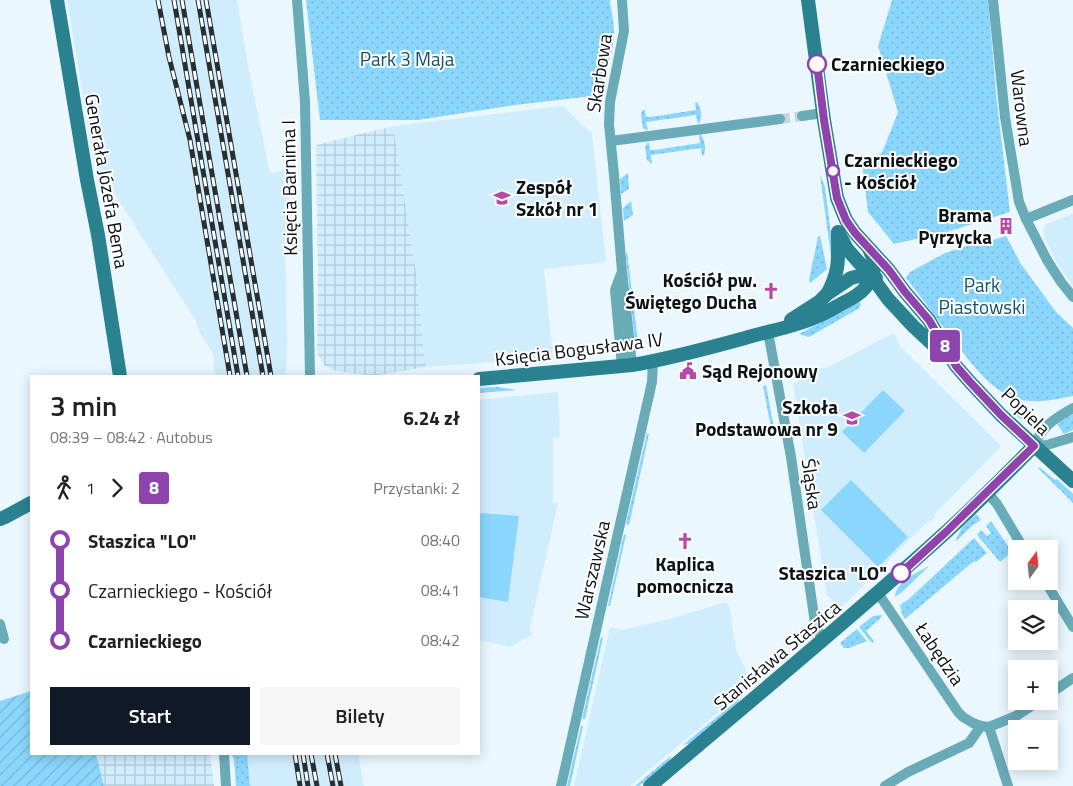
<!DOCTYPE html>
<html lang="pl">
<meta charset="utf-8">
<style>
body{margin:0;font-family:"Titillium Web",sans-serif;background:#f6f6f6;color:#202124;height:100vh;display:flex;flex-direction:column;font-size:19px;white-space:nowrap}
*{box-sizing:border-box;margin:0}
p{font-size:16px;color:#757577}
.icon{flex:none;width:28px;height:28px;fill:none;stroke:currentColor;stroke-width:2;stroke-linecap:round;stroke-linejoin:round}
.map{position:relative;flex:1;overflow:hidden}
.details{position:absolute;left:30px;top:375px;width:450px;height:380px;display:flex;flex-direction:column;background:#fff;border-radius:0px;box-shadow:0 2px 12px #0003}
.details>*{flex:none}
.badge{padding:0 10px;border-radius:4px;font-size:18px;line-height:32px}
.needle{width:32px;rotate:15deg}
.tools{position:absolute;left:1008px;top:540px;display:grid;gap:10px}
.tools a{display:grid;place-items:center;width:50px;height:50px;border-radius:0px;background:#fff;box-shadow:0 2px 12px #0003;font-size:25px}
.map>.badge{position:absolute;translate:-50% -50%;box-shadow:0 0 0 2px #fff}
.legs{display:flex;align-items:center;gap:8px;height:55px;padding:0 20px;font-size:16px}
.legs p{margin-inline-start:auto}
.overview{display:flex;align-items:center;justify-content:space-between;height:85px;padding:0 20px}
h1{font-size:28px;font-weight:600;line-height:38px}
.action{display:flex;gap:10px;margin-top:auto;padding:10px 20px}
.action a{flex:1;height:58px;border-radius:0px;background:#111827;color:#fff;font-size:20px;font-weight:600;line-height:58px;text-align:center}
.action a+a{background:#f6f6f6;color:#202124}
ul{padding:0 20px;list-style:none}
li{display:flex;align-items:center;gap:18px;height:50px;font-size:19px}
li i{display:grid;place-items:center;width:8px;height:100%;margin:0 6px;background:currentColor}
li i::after{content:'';width:12px;height:12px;margin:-6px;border:4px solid;border-radius:50%;background:#fff}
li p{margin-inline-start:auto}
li:first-child i{background:linear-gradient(#0000 50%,currentColor 0)}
li:last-child i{background:linear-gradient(currentColor 50%,#0000 0)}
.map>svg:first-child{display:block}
</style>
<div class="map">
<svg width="1073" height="786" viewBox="0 0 1073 786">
<defs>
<pattern id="industrial-grid" width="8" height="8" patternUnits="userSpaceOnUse" patternTransform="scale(1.25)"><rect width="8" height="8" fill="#d0edfd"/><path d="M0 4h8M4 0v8" fill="none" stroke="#b1cad8"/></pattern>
<pattern id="grass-dots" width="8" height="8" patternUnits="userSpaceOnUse" patternTransform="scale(1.25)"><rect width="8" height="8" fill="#8bd6fc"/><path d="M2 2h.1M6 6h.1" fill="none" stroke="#77b7d7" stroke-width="1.8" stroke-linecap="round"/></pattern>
<pattern id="garden-furrows" width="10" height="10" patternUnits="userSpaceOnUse" patternTransform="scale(1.25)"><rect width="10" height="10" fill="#8bd6fc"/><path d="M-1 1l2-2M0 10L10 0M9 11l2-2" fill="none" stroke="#77b7d7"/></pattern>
</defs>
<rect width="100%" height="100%" fill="#eaf7fe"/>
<!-- built -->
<g fill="#d0edfd">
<polygon points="67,0 237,0 248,66 270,173 291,169 285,246 287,341 286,376 215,376 213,354 199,331 196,321 94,162"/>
<polygon points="563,106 592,134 606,262 544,269 553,358 425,367 416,271 393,126"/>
<polygon points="1073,214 1073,286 1057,263 1045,239 1043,229 1045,225"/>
<polygon points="894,333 901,347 1001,446 934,515 935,517 930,522 928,521 841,608 827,595 825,584 814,514 793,383 798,382 797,372 828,367"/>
<polygon points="558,392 560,437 553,438 553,503 558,503 529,632 535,633 510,647 479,640 479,400"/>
<polygon points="726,602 730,609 736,649 752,684 630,786 574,786 610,627 623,630 673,618"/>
<polygon points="247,754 358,754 364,786 250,786"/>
</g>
<!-- industrial -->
<g fill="url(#industrial-grid)">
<polygon points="393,126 416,271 425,367 373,376 336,371 324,365 317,353 318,283 316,145"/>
<polygon points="96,754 210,754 214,786 104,786"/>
</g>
<!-- grass -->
<g fill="url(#grass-dots)">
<path d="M306,0h304c1,11 4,21 4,32 0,21 -10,47 -21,64l-78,9 -97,15h-98z"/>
<polygon points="892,0 988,0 997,103 1010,212 947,232 894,244 868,212 862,162 882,153 898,112 878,46"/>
<path d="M695,102h2c4,5 6,16 2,21l-1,1 -2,-9 -50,7 2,9 -5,-3 -2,-14 2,-4h2l1,7h5l45,-7z"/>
<path d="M699,135h2c4,5 6,16 2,21h-1l-1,-8 -50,7 1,9 -5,-4 -2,-13 3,-5 1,1 1,7h5l45,-7z"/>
<polygon points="628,173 629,189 621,194 620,179"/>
<polygon points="820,175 825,187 834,257 831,256"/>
<polygon points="631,201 633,215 624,221 623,208"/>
<polygon points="820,236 827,269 810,283 809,280 818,237"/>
<path d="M1006,236l15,28 35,48 17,16v68h-1c-18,4 -43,9 -61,1 -25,-11 -44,-40 -61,-61 -15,-20 -29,-39 -44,-58l4,-6 35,-19 47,-15 1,2z"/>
<polygon points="627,251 638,341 635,344 626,255"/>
<polygon points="859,301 861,305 858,309 809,337 799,334"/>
<polygon points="766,385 774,428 771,428 763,386"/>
<polygon points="498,387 517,390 479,393 479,388"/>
<path d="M1012,412l8,1 23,7c-14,5 -20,2 -31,-8z"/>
<polygon points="1073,414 1073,430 1064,434 1057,424 1065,418"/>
<polygon points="647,433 649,434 629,525 626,524"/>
<polygon points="1039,467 1043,470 1055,480 1057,479 1073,494 1073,503 1038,468"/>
<polygon points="976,514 981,520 973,525 955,542 962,527"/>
<polygon points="991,521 1012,552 1000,562 977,535 981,530 987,536 991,533 986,526"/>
<polygon points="624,534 626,535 610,606 608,606"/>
<polygon points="974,538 987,553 976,562 974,561 905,619 902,614 900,605 909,599"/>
<path d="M929,566l-27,26 -7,5c1,-16 22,-24 34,-31z"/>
<polygon points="882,615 880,619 866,631 874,641 872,643 859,627 873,616"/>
<polygon points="857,629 867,641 849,648 844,648 840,643"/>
<polygon points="601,637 603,638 585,719 582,719"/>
<polygon points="740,698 737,705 691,743 683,745"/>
<polygon points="581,726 583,726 570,786 567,786"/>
<polygon points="231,754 247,754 250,786 236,786 234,759"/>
<polygon points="672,755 669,761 639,786 635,786"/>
</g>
<!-- garden -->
<polygon fill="url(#garden-furrows)" points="31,691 31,754 96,754 104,786 0,786 0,701"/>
<!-- pitch -->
<g fill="#8bd6fc">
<polygon points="883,390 905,411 864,453 842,432"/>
<polygon points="851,480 908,537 878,567 821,510"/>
<polygon points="479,513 519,516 508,602 479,597"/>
</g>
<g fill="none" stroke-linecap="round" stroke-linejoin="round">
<!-- street-tunnel -->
<polyline stroke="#c9d5db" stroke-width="10" stroke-dasharray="10 5" stroke-linecap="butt" points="780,119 802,116"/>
<!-- street -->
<g stroke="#69abb7" stroke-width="10">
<polyline points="297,0 305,102 310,376"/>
<polyline points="622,0 624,31 610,102 609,124 614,175 622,271 632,365"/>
<polyline points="993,0 1005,117 1019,202 1026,219 1047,260 1061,282 1073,297"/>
<polyline points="802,116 823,113"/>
<polyline points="611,141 780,119"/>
<polyline points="1026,219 1073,200"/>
<polyline points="621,274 615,290 622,366"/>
<polyline points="768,332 791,457 815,623 823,641"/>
<path d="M1073,408c-18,10 -31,18 -39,38l13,-1 26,-8"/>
<polyline points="987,492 997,504 1024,549"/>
<polyline points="1045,581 1073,627"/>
<polyline points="878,593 958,712 963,717 973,723 981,726 989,727 1016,716 1039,701"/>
<polyline points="0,624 4,639"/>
<polyline points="1049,694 1073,678"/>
<polyline points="989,727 1008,786"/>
<polyline points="224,754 226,786"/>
<polyline points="561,786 652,382 653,361"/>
<polyline points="885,786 908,772 969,743 981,726"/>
</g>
<!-- secondary -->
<g stroke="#2a8291" stroke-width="14">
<polyline points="57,0 87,180 98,235 120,376"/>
<polyline points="808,0 824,120 837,198 846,220 855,233 889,270 905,292 929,320 956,366 970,382 1001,415 1073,481"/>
<polyline points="838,232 847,249 872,277 888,299 913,326 945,356"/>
<path d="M828,293c12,-24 10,-33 10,-59"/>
<polyline points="791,320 819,302 827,294 851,278 859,276 876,278"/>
<path d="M479,379l153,-14c41,-7 80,-18 120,-29 22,-6 45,-10 66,-20 8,-3 16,-8 23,-12 8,-4 17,-8 23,-15 10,-11 13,-25 6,-38"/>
<polyline points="0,519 5,517 31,503"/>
<path d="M650,786c99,-84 199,-166 295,-253 31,-28 60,-58 89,-87"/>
</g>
<!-- rail casing -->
<g stroke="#262f32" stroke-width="5">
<g id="rail">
<polyline points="158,0 169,57 190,140 230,376"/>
<polyline points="174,0 238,376"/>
<polyline points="182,0 247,376"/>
<polyline points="198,0 263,376"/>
<polyline points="206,0 271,376"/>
<polyline points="295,754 300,786"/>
<polyline points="303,754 308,786"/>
<polyline points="311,754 317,786"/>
<polyline points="327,754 333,786"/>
<polyline points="335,754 341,786"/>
</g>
</g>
<!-- rail -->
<use href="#rail" stroke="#fff" stroke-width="3" stroke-dasharray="9" stroke-linecap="butt"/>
</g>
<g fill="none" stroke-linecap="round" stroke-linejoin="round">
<!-- line-1 casing -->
<g stroke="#fff" stroke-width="11">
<polyline id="line-1" points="817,64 824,120 837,198 846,220 855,233 889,270 905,292 929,320 956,366 970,382 1001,415 1034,446 947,531 901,573"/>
</g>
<!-- line-1 -->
<use href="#line-1" stroke="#8e44ad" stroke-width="8"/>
</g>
<!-- icons -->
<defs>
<g id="school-bare" transform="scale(1.35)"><path d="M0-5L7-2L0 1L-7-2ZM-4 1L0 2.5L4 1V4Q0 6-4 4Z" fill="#b749a6" stroke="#fff" stroke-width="2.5" paint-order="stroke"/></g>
<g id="building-bare" transform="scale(1.35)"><path d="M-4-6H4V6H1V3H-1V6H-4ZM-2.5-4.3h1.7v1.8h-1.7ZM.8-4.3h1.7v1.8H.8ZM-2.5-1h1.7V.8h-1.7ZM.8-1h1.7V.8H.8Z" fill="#b749a6" stroke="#fff" stroke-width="2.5" paint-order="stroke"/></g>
<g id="church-bare" transform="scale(1.35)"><path d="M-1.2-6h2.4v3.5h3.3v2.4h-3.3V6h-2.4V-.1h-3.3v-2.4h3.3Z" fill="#b749a6" stroke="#fff" stroke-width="2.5" paint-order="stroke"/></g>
<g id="civic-bare" transform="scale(1.35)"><path d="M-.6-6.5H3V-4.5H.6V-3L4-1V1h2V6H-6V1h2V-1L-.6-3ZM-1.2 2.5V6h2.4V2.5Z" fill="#b749a6" stroke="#fff" stroke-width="2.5" paint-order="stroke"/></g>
</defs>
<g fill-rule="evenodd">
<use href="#school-bare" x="502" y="198"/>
<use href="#building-bare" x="1006" y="226"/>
<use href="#church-bare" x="771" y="291"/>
<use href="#civic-bare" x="688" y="371"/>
<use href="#school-bare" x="852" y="418"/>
<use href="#church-bare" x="685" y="541"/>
</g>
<!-- markers -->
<g fill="#fff" stroke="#8e44ad" stroke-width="2.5">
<circle cx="817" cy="64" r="9"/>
<circle cx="833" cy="171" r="6"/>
<circle cx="901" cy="573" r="9"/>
</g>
<g text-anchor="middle" stroke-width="4" stroke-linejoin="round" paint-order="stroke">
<!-- park labels -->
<g font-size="19" fill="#11516b" stroke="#fff">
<text x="407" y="66">Park 3 Maja</text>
<text x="982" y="292">Park<tspan x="982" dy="22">Piastowski</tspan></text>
</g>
<!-- stop labels -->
<g font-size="19" font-weight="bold" fill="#0b1316" stroke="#fff" text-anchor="start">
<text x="831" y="71">Czarnieckiego</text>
<text x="844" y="167">Czarnieckiego<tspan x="844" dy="22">- Kościół</tspan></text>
<text x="887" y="580" text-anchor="end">Staszica "LO"</text>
</g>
<!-- street labels -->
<g font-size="19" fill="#0b1316" stroke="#fff">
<text transform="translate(599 73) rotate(-81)" y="7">Skarbowa</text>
<text transform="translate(1022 108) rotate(83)" y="7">Warowna</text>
<text transform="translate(107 181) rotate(80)" y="7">Generała Józefa Bema</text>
<text transform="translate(289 188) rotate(-91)" y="7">Księcia Barnima I</text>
<text transform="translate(579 349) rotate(-7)" y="7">Księcia Bogusława IV</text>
<text transform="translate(1026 411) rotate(44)" y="7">Popiela</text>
<text transform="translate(812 484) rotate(82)" y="7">Śląska</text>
<text transform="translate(592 570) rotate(-77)" y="7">Warszawska</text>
<text transform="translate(940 654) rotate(56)" y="7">Łabędzia</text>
<text transform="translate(777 655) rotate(-40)" y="7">Stanisława Staszica</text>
</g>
<!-- poi labels -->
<g font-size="19" font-weight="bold" fill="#0b1316" stroke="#fff" text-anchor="end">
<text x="516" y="194" text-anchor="start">Zespół<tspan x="516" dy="22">Szkół nr 1</tspan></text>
<text x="992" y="222">Brama<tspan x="992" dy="22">Pyrzycka</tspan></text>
<text x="757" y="287">Kościół pw.<tspan x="757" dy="22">Świętego Ducha</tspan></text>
<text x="702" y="378" text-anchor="start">Sąd Rejonowy</text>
<text x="838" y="414">Szkoła<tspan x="838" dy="22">Podstawowa nr 9</tspan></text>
<text x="685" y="571" text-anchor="middle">Kaplica<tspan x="685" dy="22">pomocnicza</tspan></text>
</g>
</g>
</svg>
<div class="tools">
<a><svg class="needle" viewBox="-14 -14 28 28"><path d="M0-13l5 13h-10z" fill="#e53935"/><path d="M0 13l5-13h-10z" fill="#757577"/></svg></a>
<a><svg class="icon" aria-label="layers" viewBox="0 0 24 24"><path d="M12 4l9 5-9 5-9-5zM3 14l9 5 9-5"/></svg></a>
<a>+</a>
<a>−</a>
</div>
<b class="badge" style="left:945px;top:346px;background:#8e44ad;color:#fff">8</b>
<section class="details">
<div class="overview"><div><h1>3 min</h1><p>08:39 – 08:42 · Autobus</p></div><b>6.24 zł</b></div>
<div class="legs"><svg class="icon" aria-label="walk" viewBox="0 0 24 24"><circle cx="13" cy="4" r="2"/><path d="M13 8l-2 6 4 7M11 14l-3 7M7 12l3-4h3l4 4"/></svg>1<svg class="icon" aria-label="forward" viewBox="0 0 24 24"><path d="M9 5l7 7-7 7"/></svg><b class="badge" style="background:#8e44ad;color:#fff">8</b><p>Przystanki: 2</p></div>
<ul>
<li><i style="color:#8e44ad"></i><b>Staszica &quot;LO&quot;</b><p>08:40</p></li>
<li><i style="color:#8e44ad"></i><span>Czarnieckiego - Kościół</span><p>08:41</p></li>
<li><i style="color:#8e44ad"></i><b>Czarnieckiego</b><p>08:42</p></li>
</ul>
<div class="action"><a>Start</a><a>Bilety</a></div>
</section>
</div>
